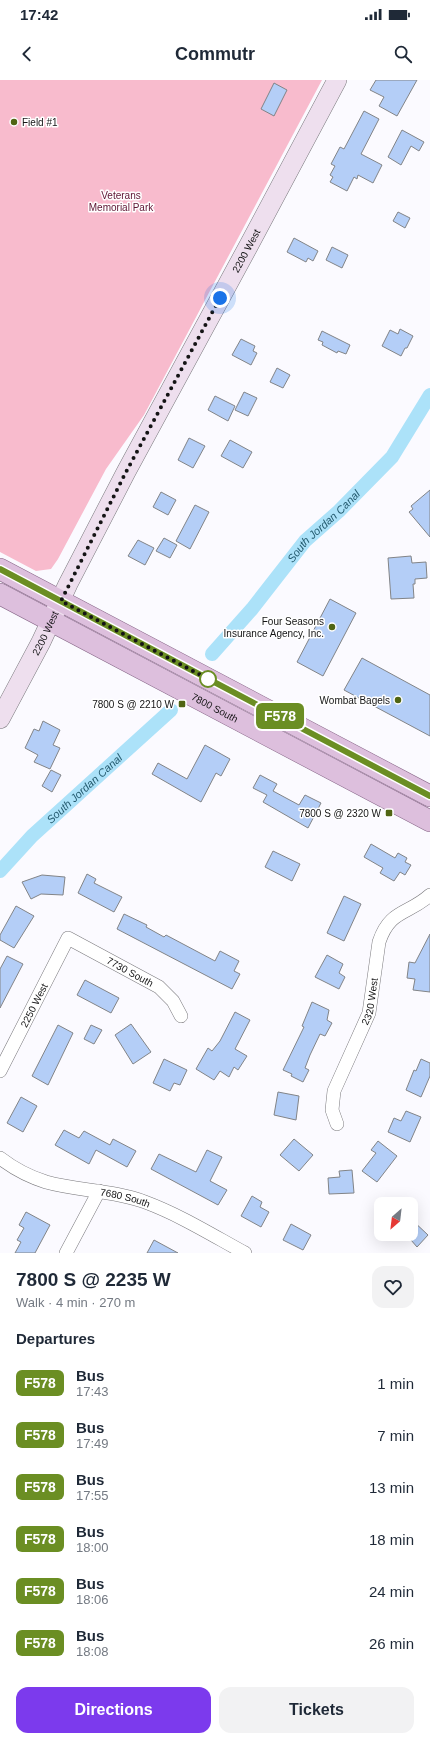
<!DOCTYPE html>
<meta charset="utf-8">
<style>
body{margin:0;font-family:Helvetica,sans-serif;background:#f2f2f3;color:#1f2937;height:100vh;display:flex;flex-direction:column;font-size:15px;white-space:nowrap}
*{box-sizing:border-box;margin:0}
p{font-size:13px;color:#747a83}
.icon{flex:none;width:22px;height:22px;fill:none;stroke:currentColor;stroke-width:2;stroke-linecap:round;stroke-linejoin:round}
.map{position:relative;height:1173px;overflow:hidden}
.side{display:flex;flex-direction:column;background:#fff;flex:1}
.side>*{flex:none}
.badge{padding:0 8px;border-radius:6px;font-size:14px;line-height:26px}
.needle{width:26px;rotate:208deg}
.tools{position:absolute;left:374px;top:1117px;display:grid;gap:8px}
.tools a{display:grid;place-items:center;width:44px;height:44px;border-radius:8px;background:#fff;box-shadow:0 4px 16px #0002;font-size:20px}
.you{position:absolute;width:20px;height:20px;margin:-10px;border:3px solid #fff;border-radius:50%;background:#1a73e8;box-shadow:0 0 0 6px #1a73e833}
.map>.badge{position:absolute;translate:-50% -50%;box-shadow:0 0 0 2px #fff}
h2{padding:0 16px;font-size:15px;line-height:36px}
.round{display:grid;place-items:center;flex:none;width:42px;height:42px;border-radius:12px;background:#f2f2f3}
.headline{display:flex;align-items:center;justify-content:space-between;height:68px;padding:0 16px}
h1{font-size:19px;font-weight:600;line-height:30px}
.primary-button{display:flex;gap:8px;margin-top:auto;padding:8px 16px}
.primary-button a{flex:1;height:46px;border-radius:12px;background:#7c3aed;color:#fff;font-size:16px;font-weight:600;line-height:46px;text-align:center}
.primary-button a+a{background:#f2f2f3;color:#1f2937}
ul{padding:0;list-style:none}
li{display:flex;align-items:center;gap:12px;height:52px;padding:0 16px}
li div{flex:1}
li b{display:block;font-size:15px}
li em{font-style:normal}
li .badge{min-width:44px;font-weight:700;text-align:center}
.status{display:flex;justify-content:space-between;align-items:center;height:28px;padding:0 20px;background:#fff;direction:ltr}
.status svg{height:11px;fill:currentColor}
header{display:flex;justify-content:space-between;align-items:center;height:52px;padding:0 16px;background:#fff;font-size:18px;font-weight:600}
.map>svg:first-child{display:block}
</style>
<div class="status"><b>17:42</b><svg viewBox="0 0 49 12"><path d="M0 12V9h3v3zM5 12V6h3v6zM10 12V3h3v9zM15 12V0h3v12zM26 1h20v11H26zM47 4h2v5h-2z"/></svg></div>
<header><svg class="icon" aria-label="back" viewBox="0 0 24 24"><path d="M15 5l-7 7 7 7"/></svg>Commutr<svg class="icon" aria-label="search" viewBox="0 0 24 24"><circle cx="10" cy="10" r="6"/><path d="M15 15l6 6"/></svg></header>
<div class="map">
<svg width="430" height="1173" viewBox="0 0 430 1173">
<rect width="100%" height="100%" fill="#fbfaff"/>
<!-- green -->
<polygon fill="#f8bbcd" points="0,0 322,0 144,335 106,389 58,479 51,489 36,491 0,472"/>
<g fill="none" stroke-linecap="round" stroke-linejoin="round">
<!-- canal -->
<g stroke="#ace2f9" stroke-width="14">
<path id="s1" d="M212,574l40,-45 53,-68 34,-30 53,-54 38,-62"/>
<path id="s2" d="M0,791l32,-35 139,-126"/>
</g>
</g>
<!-- building -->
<g fill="#b4cef7" stroke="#828487">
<polygon points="376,0 417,0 397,36 379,26 384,17 370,10"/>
<polygon points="274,3 287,10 274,36 261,29"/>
<polygon points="364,31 379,39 361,74 382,85 373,103 358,95 357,99 354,97 347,111 330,102 333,97 330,95 335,86 331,84 340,67 344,69"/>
<polygon points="402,50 424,62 419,71 411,66 401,85 388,77"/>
<polygon points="398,132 410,138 405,148 393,141"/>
<polygon points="294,158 318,171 313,181 308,178 306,182 287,172"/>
<polygon points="332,167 348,175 342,188 326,180"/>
<polygon points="400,249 413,256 407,268 405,268 401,276 382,266 390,250 398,254"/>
<polygon points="322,251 350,265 346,274 338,271 337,273 322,265 323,262 318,260"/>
<polygon points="241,259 255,266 253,271 257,273 251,285 232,275"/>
<polygon points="277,288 290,295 283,308 270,302"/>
<polygon points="244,312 257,318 248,336 235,330"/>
<polygon points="215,316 235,326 228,341 208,330"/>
<polygon points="189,358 205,366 193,388 178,380"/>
<polygon points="230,360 252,372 243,388 221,376"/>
<polygon points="430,410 430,457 409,432 413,429 411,426"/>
<polygon points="161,412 176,420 168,435 153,427"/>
<polygon points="195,425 209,432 190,469 176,461"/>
<polygon points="164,458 177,465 170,478 156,471"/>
<polygon points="138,460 154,468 145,485 128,476"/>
<polygon points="411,476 412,483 426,482 427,498 415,499 415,504 413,504 414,518 391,519 388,478"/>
<polygon points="330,519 356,533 323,596 297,582"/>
<polygon points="362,578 430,615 430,656 344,610"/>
<polygon points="43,641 60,650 53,665 60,668 50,689 34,682 38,675 25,668 34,649 39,651"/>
<polygon points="205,665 230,679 221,696 216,693 201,722 152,694 158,683 187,699"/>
<polygon points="51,690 61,695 52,712 42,706"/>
<polygon points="260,695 277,704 273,711 299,725 305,715 321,723 308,748 263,722 267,715 253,708"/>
<polygon points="371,764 395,778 398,773 407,778 405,782 411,785 405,795 400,792 394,801 380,793 383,788 364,777"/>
<polygon points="273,771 300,784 292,801 265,787"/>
<polygon points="87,794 96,799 94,803 122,817 114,832 78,813"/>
<polygon points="42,795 65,797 63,815 41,814 31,819 22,802"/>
<polygon points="344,816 361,824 344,861 327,853"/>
<polygon points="16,826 34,836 14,868 0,860 0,855"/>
<polygon points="124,834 147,845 146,847 164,857 166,855 215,881 220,871 239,881 234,891 240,894 232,909 117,849"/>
<polygon points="430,854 430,912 413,910 415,899 407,898 409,882 415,883"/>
<polygon points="327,875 343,884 339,893 345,897 339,909 315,897"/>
<polygon points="7,876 23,884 0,928 0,889"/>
<polygon points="85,900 119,918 111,933 77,915"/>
<polygon points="312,922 329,930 327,940 332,943 325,956 320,954 310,975 305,988 309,990 303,1002 291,996 292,994 283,990 304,947 302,946"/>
<polygon points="235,932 250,940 235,969 247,976 238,990 234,987 229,997 220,991 214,1000 196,989 208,968 212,971 220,961"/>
<polygon points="131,944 151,972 133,984 115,955"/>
<polygon points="58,945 73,953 48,1005 32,996"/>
<polygon points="91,945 102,950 94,964 84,959"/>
<polygon points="164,979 187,990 180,1005 174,1003 170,1011 153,1003"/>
<polygon points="421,979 430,983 430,996 421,1017 406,1010 414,990 416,991"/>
<polygon points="278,1012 299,1016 296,1040 274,1035"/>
<polygon points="21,1017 37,1026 23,1052 7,1043"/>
<polygon points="406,1031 421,1037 410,1062 388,1052 394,1038 401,1041"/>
<polygon points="64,1050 79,1058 84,1051 110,1065 113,1059 136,1071 127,1087 96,1070 89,1084 55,1065"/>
<polygon points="294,1059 313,1075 299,1091 280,1075"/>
<polygon points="378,1061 397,1076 377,1102 362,1091 376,1073 371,1070"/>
<polygon points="207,1070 222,1077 210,1101 227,1110 218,1125 151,1089 159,1074 196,1092"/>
<polygon points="352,1090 354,1113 329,1114 328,1098 340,1097 339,1091"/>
<polygon points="252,1116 262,1122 260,1127 269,1132 261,1147 241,1136"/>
<polygon points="26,1132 50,1145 35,1173 15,1173 21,1162 17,1160 24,1148 19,1145"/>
<polygon points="411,1139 428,1155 417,1167 411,1160"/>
<polygon points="291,1144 311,1155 303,1170 283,1160"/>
<polygon points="154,1160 178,1173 147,1173"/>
</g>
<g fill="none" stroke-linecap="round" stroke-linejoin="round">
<!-- street casing -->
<g stroke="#7a797d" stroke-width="14">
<g id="street">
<path id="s3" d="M0,991l68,-133 91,49 14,14 8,15"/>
<path id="s4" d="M337,1044l-5,-14 2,-19 35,-78 10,-71c11,-33 29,-27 51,-47"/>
<path id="s5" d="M0,1078c13,10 30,19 46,24 32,9 67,8 99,20 35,13 67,33 100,51"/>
<polyline points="66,1173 99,1111"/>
</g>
</g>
<!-- secondary casing -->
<g stroke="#7a797d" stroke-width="20">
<g id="secondary">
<path id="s6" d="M0,639l41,-77 27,-58 58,-112 123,-227 88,-165"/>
</g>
</g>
<!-- primary casing -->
<g stroke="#886889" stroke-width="22">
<g id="primary">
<polyline points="0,489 430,716"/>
<path id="s7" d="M0,514l430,227"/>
</g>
</g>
<!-- street -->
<use href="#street" stroke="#fff" stroke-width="13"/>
<!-- secondary -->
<use href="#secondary" stroke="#eedfee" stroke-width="19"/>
<!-- primary -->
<use href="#primary" stroke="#ddbfdd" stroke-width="21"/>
</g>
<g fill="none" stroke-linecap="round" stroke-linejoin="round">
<!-- line casing -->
<g stroke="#fff" stroke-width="9">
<polyline id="line" points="0,489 430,716"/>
</g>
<!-- line -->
<use href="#line" stroke="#6b8e23" stroke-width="6"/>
<!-- walk -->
<polyline stroke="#141415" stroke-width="4" stroke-dasharray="0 7.2" points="208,599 210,600 61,521 126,392 220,218"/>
</g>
<!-- markers -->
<g fill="#506513" stroke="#fff" stroke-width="1.5">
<circle cx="14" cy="42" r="4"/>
<circle cx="332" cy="547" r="4"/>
<circle cx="398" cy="620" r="4"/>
<rect x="178" y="620" width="8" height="8" rx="2"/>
<rect x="385" y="729" width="8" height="8" rx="2"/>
</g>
<circle fill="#fff" stroke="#6b8e23" stroke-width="2" cx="208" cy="599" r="8"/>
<g text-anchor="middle" stroke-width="3" stroke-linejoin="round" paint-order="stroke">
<!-- poi labels -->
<g font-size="10" fill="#141415" stroke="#fff" text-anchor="end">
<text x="22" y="46" text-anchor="start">Field #1</text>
<text x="324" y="545">Four Seasons<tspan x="324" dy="12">Insurance Agency, Inc.</tspan></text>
<text x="390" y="624">Wombat Bagels</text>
<text x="174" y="628">7800 S @ 2210 W</text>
<text x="381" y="737">7800 S @ 2320 W</text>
</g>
<!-- park labels -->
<g font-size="10" fill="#5d1332" stroke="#fff">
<text x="121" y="119">Veterans<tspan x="121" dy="12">Memorial Park</tspan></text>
</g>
<!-- street labels -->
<g font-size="10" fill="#141415" stroke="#fff">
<text dy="4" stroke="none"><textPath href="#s6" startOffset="529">2200 West</textPath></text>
<text dy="4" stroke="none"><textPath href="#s6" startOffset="97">2200 West</textPath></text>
<text dy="4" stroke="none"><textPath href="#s7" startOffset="243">7800 South</textPath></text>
<text dy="4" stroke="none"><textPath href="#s3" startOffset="220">7730 South</textPath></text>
<text dy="4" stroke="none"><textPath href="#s4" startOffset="131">2320 West</textPath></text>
<text dy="4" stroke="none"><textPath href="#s3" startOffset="74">2250 West</textPath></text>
<text dy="4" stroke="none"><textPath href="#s5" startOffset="133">7680 South</textPath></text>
</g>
<!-- water labels -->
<g font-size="11" font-style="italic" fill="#255c70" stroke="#fff">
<text dy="4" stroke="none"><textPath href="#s1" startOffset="170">South Jordan Canal</textPath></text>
<text dy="4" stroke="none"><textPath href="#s2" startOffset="118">South Jordan Canal</textPath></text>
</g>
</g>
</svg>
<div class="tools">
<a><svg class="needle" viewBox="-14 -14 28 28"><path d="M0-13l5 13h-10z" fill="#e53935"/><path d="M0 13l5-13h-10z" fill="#747a83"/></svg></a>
</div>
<div class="you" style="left:220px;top:218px"></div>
<b class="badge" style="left:280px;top:636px;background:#6b8e23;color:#fff">F578</b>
</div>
<section class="side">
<div class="headline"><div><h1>7800 S @ 2235 W</h1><p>Walk · 4 min · 270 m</p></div><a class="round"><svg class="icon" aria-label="heart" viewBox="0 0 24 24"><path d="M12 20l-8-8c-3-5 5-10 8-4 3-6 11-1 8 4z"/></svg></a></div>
<h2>Departures</h2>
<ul>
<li><span class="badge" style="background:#6b8e23;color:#fff">F578</span><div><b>Bus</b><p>17:43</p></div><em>1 min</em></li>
<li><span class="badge" style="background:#6b8e23;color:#fff">F578</span><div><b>Bus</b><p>17:49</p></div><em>7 min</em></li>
<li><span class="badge" style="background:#6b8e23;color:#fff">F578</span><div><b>Bus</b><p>17:55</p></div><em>13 min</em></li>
<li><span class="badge" style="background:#6b8e23;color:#fff">F578</span><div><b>Bus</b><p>18:00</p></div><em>18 min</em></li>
<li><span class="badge" style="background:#6b8e23;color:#fff">F578</span><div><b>Bus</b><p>18:06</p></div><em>24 min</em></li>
<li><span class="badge" style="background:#6b8e23;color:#fff">F578</span><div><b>Bus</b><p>18:08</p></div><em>26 min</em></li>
</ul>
<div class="primary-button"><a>Directions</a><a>Tickets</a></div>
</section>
